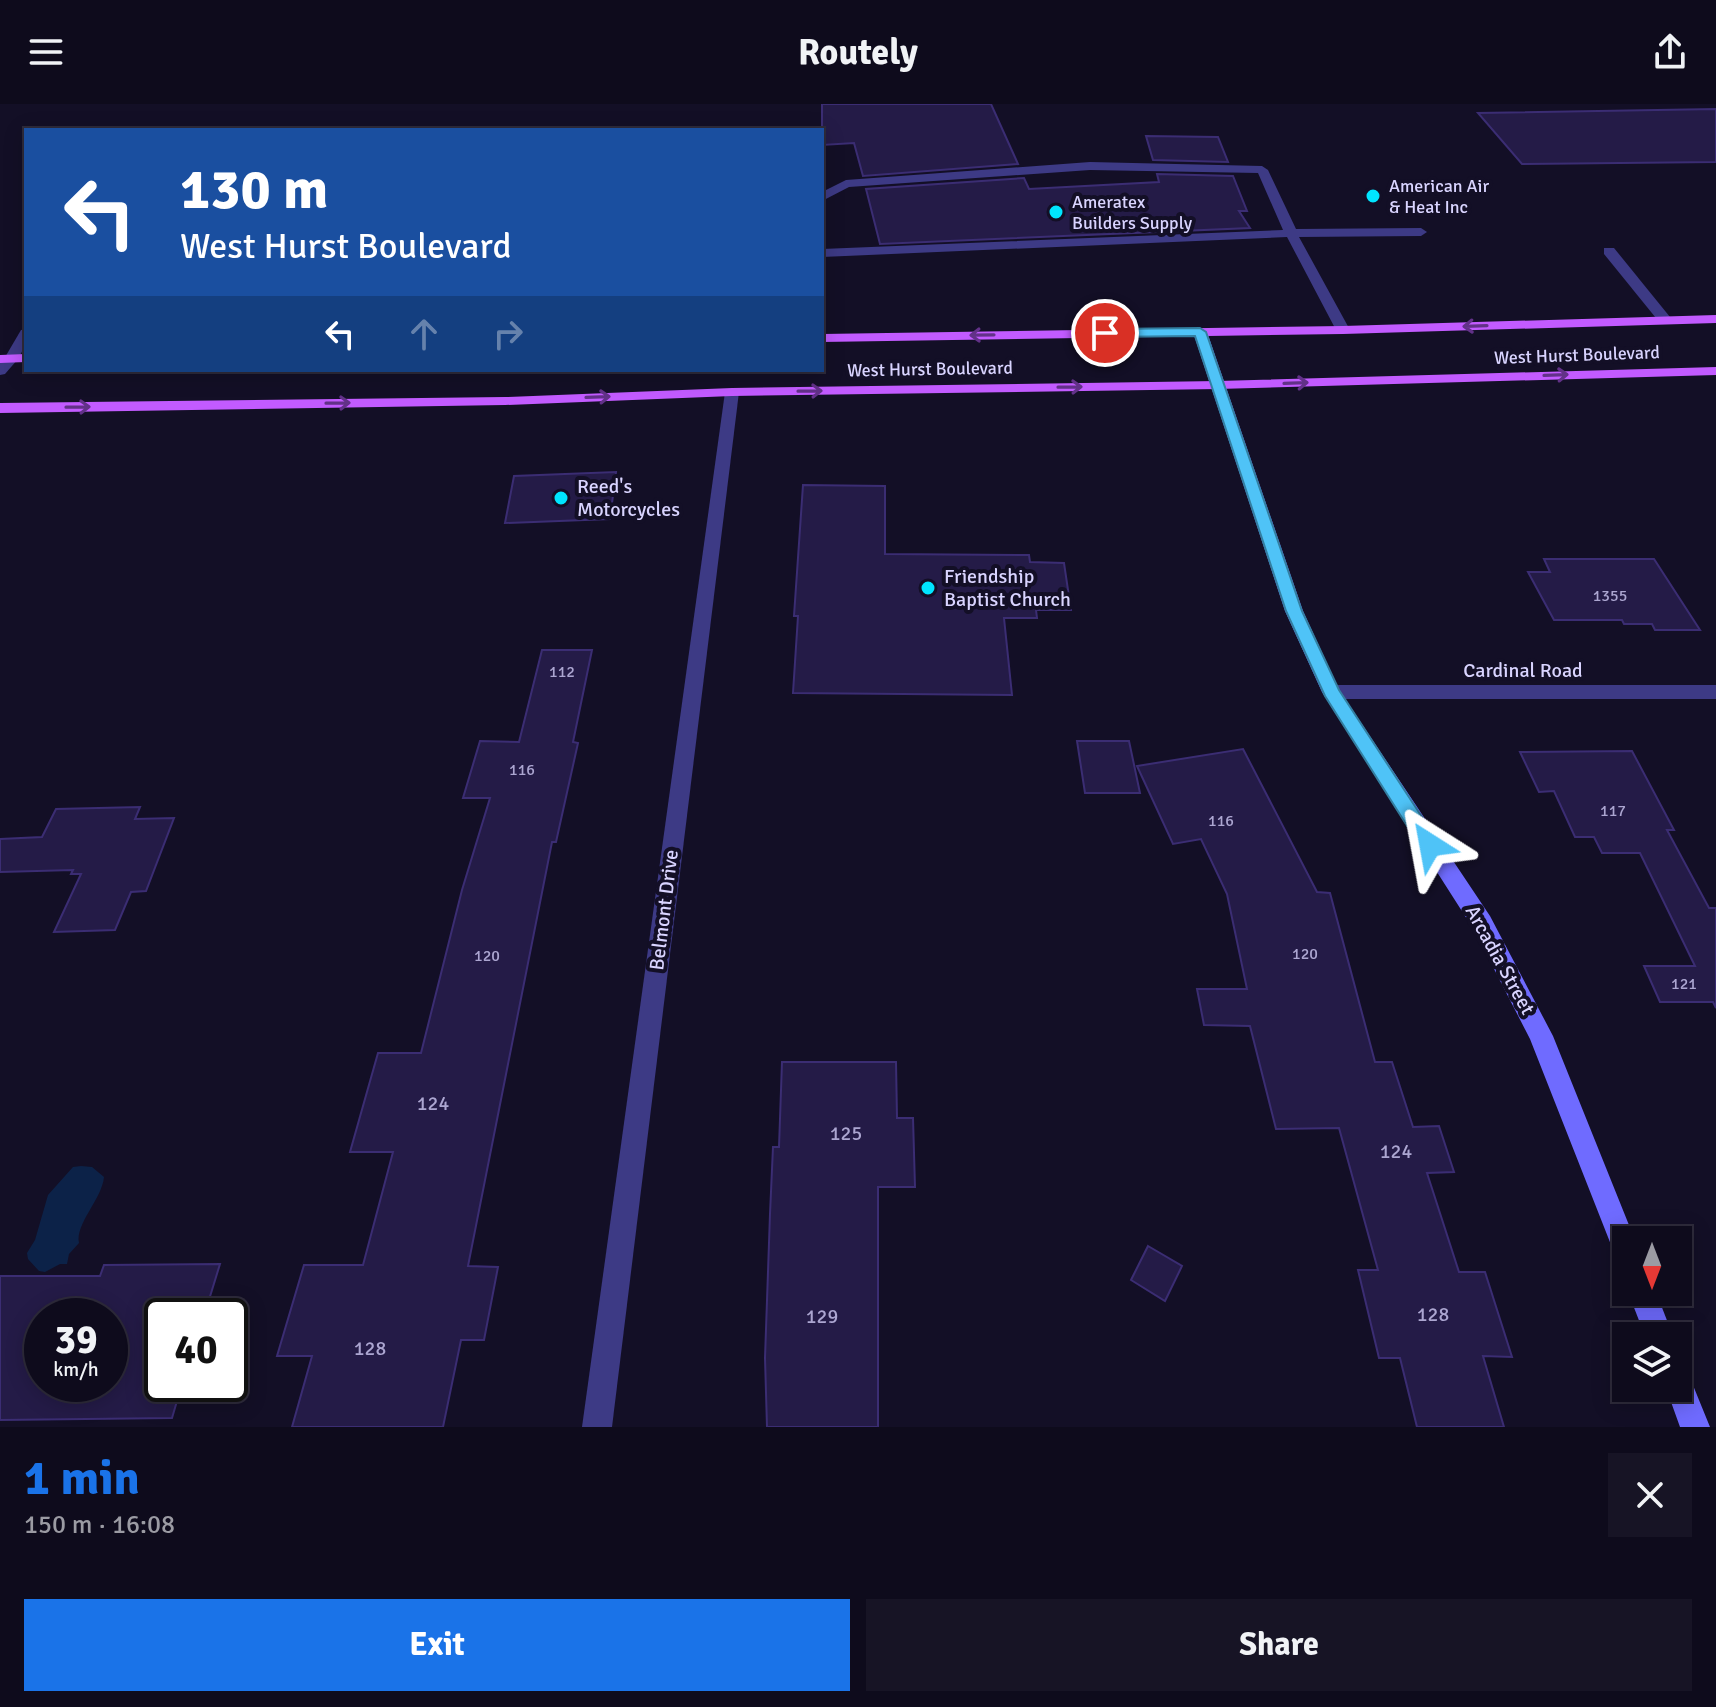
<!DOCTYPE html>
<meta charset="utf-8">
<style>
:root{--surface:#0e0b1c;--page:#171425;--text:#f1f3f6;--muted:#9b9ba3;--line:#2e2b3b;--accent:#1a73e8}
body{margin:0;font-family:Signika,sans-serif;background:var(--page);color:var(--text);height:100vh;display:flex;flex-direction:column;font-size:30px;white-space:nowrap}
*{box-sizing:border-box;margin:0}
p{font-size:26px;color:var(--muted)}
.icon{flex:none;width:44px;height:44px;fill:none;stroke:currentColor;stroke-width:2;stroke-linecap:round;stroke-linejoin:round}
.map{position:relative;height:1323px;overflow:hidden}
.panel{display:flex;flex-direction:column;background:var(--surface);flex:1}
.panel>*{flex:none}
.banner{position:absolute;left:24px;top:24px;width:800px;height:244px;border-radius:0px;box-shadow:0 4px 20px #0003,0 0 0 2px var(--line);background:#1a4fa0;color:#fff;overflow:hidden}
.needle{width:52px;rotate:180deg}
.tools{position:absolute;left:1612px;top:1122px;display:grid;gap:16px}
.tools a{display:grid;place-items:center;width:80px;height:80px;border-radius:0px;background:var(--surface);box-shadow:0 4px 20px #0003,0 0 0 2px var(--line);font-size:40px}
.speed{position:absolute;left:24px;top:1194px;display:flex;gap:16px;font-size:40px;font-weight:700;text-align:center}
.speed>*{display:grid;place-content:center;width:104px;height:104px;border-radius:50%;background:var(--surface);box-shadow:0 4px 20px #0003,0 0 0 2px var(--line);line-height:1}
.speed small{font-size:20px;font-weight:400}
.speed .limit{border:4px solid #111;border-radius:12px;background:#fff;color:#111}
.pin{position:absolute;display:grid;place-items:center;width:68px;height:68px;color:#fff;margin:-34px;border:4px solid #fff;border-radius:50%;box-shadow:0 2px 8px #0007}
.me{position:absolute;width:88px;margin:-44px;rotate:326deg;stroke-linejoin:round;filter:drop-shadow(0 0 6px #0008)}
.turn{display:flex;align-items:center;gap:28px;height:168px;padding:0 24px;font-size:36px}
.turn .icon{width:104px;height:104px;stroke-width:2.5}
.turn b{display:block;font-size:56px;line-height:68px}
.lanes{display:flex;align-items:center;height:76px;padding:0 24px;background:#0003;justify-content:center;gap:40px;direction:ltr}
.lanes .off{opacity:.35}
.round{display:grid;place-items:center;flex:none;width:84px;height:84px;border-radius:0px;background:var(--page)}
.headline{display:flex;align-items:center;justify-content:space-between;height:136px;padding:0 24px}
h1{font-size:48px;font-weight:700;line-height:60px;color:var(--accent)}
.primary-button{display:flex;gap:16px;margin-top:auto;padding:16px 24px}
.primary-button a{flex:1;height:92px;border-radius:0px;background:var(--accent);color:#fff;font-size:32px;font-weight:700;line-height:92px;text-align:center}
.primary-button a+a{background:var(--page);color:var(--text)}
header{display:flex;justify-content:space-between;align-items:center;height:104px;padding:0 24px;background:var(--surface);font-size:36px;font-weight:700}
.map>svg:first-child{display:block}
.water{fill:#0c2248}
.building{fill:#241b47;stroke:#3b2d73;stroke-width:2;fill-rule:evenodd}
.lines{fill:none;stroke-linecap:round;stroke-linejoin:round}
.lane{fill:#3d3a85;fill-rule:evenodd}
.street{fill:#3d3a85;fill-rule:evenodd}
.secondary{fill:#6f6bff;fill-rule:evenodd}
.primary{fill:#c25bff;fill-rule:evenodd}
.oneway{stroke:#623188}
.route{fill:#4fc3f7;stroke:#337fa1;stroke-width:2}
.poi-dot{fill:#00e5ff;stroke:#130f26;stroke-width:3}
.labels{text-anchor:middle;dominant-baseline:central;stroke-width:8;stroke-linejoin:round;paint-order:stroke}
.number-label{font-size:16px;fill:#aca6d1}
.far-poi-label{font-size:18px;fill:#d9d4ff;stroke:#130f26;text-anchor:start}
.far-street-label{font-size:18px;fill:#d9d4ff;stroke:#130f26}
.poi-label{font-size:20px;fill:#d9d4ff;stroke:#130f26;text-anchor:start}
.street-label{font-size:20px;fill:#d9d4ff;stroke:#130f26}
.near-number-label{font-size:20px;fill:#aca6d1}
</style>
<header><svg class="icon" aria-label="menu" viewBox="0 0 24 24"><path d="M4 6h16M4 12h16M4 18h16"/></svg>Routely<svg class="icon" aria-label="share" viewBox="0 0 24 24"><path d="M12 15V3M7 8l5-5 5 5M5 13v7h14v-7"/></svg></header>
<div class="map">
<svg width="1716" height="1323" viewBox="0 0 1716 1323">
<rect width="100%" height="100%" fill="#130f26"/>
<path class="water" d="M81,1062L92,1063L104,1073C102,1095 75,1120 79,1139L69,1150L67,1160H60L45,1168L39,1167L28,1155L27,1149L35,1136L48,1091L73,1063Z"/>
<g class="building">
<polygon points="822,0 991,0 1018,60 863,72 854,39 822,41"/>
<polygon points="1716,5 1716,58 1522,60 1478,9"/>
<polygon points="1146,32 1218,33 1228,58 1153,56"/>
<polygon points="1157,70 1233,72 1247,107 1239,107 1250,124 880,140 866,85 1024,74 1029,85 1159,78"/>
<polygon points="616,368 610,415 505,419 514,372"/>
<polygon points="803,381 885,382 885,450 1029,451 1030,458 1064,459 1071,506 1036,506 1037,514 1004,514 1012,591 793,589 798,512 794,512"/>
<polygon points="1544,455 1654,455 1700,526 1655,526 1652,520 1624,520 1622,516 1554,516 1528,468 1550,468"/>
<polygon points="542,546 592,546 573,638 578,639 556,738 552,738 468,1162 498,1163 484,1236 461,1236 443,1323 292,1323 312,1252 277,1252 304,1161 363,1161 393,1048 350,1048 378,949 421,949 462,786 490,694 463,694 480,637 519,638"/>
<polygon points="1077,637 1129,637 1140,689 1085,689"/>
<polygon points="1243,645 1317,788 1330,789 1375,958 1392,958 1413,1023 1439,1022 1454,1068 1427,1069 1459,1168 1485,1168 1512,1253 1483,1252 1504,1323 1417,1323 1400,1254 1379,1254 1358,1166 1378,1166 1339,1024 1276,1025 1250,922 1204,921 1197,885 1247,885 1227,790 1201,735 1173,740 1137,662"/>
<polygon points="1632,647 1674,726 1667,726 1709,804 1716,804 1716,904 1713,898 1660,898 1644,862 1695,862 1640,749 1602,749 1594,733 1575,733 1554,687 1539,688 1520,648"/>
<polygon points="140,703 135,715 174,714 146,787 131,788 115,826 54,828 81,770 71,770 73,766 0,768 0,735 42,733 56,705"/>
<polygon points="782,958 896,958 897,1014 913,1014 915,1083 878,1083 878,1323 767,1323 765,1254 770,1110 773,1043 779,1043"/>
<polygon points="1148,1142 1182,1162 1165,1197 1131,1176"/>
<path d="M220,1160L204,1212H162V1280H182L172,1314L0,1316V1172H100L104,1161ZM42,1212H110V1280H42Z"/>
</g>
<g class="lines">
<g class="lane">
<polygon points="1090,58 1262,62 1268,66 1296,125 1421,124 1427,128 1421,132 1299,133 1350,226 1343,230 1336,226 1287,133 822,153 822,145 1283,126 1258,69 1090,66 849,83 822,97 822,88 846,76"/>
<polygon points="1604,144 1614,144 1670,213 1670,219 1660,219 1604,150"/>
<path d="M26,225C26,239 24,246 16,258H6L4,255L21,226Z"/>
</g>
<g class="street">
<polygon points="11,251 18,255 5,270 0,271 0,258"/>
<polygon points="732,284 739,288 612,1323 582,1323 725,288"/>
<polygon points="1331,581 1716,581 1716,595 1331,595 1322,588"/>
</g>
<g class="secondary">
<polygon points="1200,224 1207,228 1303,507 1339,586 1490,812 1553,932 1635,1136 1626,1136 1626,1160 1617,1156 1530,935 1474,826 1322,588 1285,507 1193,228"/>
<polygon points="1628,1188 1656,1188 1673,1232 1645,1232"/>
<polygon points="1678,1265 1688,1269 1710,1323 1680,1323 1666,1284 1678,1284"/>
</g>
<g class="primary">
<polygon points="1716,211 1716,219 1343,230 822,238 822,230 1343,222"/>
<polygon points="26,250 26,258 0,259 0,251"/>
<polygon points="1716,263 1716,271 1218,285 732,292 505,301 0,309 0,299 505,293 732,284 1218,277"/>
</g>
</g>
<defs><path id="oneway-shaft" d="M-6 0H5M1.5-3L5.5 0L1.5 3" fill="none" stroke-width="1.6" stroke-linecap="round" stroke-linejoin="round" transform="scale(2)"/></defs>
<g class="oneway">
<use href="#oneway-shaft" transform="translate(1475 222) rotate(178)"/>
<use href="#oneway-shaft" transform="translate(982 231) rotate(179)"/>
<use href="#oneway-shaft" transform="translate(1556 271) rotate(-2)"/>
<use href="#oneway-shaft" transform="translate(1296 279) rotate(-2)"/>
<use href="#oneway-shaft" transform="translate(1070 283) rotate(-1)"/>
<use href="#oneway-shaft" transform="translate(810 287) rotate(-1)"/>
<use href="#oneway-shaft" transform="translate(598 293) rotate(-2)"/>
<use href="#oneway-shaft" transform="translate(338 299) rotate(-1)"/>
<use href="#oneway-shaft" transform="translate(78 303) rotate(-1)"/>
</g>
<polygon class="route" points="1200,224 1206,228 1302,507 1339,586 1437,736 1440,741 1437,747 1423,747 1325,592 1286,507 1195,232 1105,233 1099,229 1105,225"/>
<g class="poi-dot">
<circle cx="1373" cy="92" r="8"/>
<circle cx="1056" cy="108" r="8"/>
<circle cx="561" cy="394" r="8"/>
<circle cx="928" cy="484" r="8"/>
</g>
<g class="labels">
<g class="number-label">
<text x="1610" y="492">1355</text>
<text x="562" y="568">112</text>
<text x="522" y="666">116</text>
<text x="1613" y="707">117</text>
<text x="1221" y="717">116</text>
<text x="1305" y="850">120</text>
<text x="487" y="852">120</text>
<text x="1684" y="880">121</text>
</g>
<g class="far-poi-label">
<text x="1389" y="82">American Air<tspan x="1389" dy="21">&amp; Heat Inc</tspan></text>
<text x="1072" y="98">Ameratex<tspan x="1072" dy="21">Builders Supply</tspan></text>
</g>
<g class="far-street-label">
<text transform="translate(1577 251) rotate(-2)">West Hurst Boulevard</text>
<text transform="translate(930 265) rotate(-1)">West Hurst Boulevard</text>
</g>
<g class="poi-label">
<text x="577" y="382">Reed's<tspan x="577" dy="23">Motorcycles</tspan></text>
<text x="944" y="472">Friendship<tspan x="944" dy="23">Baptist Church</tspan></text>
</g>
<g class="street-label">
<text x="1523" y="566">Cardinal Road</text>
<text transform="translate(664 806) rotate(-83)">Belmont Drive</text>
<text transform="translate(1500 856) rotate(61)">Arcadia Street</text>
</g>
<g class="near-number-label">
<text x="433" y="999">124</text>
<text x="846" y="1029">125</text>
<text x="1396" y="1047">124</text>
<text x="1433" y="1210">128</text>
<text x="822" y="1212">129</text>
<text x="370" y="1244">128</text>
</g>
</g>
</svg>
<div class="tools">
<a><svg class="needle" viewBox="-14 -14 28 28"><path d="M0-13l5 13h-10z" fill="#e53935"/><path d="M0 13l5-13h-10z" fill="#9b9ba3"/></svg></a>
<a><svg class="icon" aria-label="layers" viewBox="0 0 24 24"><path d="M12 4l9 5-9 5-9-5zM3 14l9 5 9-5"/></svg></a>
</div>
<div class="speed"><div>39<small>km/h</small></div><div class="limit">40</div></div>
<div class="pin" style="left:1105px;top:229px;background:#d93025"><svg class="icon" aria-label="arrive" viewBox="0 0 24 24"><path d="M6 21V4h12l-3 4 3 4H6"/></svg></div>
<svg class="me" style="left:1430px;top:741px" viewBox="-20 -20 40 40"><path d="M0-17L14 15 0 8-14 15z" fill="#4fc3f7" stroke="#fff" stroke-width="4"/></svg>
<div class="banner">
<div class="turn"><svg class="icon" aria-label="left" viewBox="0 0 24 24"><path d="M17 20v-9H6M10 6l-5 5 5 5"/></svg><div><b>130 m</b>West Hurst Boulevard</div></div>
<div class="lanes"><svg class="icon" aria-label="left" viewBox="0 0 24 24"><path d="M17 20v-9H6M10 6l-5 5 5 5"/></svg><svg class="icon off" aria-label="ahead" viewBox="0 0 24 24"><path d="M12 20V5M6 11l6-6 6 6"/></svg><svg class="icon off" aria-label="right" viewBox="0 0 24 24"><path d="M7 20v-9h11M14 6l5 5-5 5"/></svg></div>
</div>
</div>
<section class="panel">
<div class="headline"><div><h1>1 min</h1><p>150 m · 16:08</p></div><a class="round"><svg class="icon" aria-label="close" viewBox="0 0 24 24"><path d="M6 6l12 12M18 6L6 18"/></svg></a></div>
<div class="primary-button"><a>Exit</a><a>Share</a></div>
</section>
